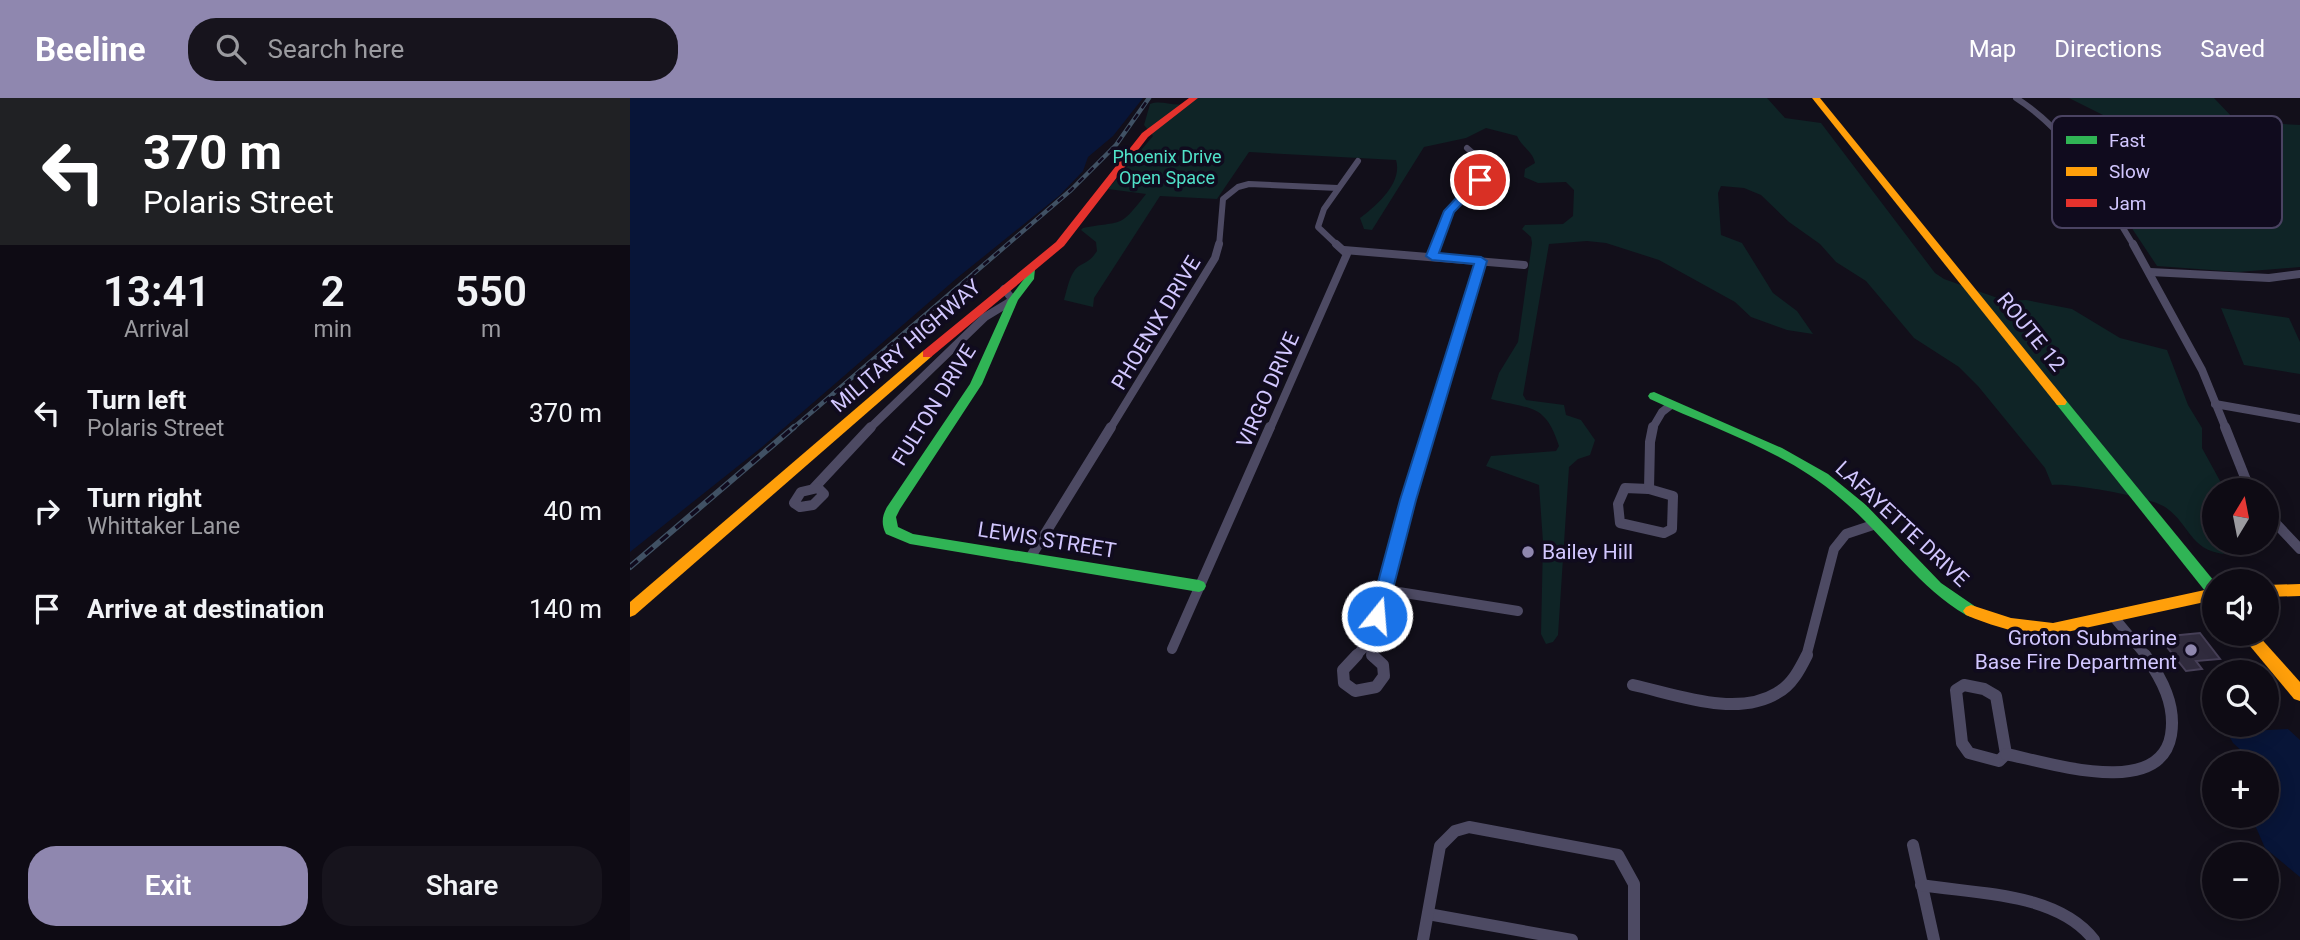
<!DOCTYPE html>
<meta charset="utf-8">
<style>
:root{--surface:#0e0b14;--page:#17141d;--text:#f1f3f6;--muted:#9b9ba0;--line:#2e2b34;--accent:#8f87af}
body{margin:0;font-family:Roboto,sans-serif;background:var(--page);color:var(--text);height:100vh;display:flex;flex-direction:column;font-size:26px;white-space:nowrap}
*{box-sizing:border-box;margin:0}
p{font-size:23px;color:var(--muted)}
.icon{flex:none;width:38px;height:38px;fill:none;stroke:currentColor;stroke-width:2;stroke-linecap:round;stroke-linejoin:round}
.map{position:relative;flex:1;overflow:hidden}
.drawer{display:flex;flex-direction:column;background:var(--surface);width:630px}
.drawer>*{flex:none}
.banner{background:#202124;color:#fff;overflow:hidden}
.needle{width:46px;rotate:10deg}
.fabs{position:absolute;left:1572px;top:380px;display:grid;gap:14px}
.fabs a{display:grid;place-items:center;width:77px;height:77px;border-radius:50%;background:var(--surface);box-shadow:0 4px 18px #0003,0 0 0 2px var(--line);font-size:35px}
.pin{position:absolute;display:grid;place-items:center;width:60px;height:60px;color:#fff;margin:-30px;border:4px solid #fff;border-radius:50%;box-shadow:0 2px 7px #0007}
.me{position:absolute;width:77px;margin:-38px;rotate:17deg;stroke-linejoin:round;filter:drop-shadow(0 0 5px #0008)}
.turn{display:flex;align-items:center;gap:24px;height:147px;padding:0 28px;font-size:32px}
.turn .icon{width:91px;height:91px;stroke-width:2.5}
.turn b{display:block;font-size:49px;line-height:60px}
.eta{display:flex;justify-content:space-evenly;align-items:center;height:119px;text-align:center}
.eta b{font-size:42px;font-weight:600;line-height:49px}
.cta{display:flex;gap:14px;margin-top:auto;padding:14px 28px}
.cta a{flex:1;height:80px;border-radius:28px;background:var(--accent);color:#fff;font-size:28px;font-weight:600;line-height:80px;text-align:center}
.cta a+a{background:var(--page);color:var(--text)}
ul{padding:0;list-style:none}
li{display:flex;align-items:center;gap:21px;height:98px;padding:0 28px}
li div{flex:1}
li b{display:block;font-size:26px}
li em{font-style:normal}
header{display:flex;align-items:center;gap:42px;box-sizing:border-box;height:98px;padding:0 35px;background:var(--accent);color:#fff}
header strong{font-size:33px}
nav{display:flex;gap:38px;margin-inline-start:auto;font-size:24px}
.search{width:490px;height:63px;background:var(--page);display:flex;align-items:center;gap:18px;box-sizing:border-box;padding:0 24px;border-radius:28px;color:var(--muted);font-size:26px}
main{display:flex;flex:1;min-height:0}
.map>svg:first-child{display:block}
.green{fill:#0f2426}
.water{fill:#081538}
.building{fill:#302b3d;stroke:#474058;stroke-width:2}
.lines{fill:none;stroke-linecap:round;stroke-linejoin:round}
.street-far3{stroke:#4d4a63;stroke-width:6}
.street-far2{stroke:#4d4a63;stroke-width:8}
.street-far1{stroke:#4d4a63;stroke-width:10}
.street{stroke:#4d4a63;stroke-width:12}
.fast{fill:#30b455;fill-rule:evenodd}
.slow{fill:#ff9f0a;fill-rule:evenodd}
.jam{fill:#e5322d;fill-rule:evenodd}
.rail-far1-casing{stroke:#405164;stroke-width:4.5}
.rail-casing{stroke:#405164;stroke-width:6}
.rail-far1{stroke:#100b1e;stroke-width:2.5;stroke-dasharray:7;stroke-linecap:butt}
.rail{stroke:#100b1e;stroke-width:3.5;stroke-dasharray:10;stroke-linecap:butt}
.route{fill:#1a73e8;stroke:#114b97;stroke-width:2}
.poi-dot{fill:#8f87af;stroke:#100b1e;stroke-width:2.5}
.labels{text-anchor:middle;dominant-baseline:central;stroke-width:7;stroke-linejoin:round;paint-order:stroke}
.far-park-label{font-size:18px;fill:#50e2c9;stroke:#100b1e}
.street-label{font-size:21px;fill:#d2c7ff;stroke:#100b1e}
.poi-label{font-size:21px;fill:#d2c7ff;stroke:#100b1e;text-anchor:start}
.key{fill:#100b1e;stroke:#4a4362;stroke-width:2}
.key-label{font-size:19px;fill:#d2c7ff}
</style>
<header>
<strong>Beeline</strong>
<div class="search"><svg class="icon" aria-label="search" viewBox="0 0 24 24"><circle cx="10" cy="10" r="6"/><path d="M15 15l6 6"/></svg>Search here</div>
<nav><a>Map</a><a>Directions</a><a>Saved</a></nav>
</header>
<main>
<section class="drawer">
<div class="banner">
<div class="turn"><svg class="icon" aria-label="left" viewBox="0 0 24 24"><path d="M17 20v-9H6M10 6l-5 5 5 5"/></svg><div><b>370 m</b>Polaris Street</div></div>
</div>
<div class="eta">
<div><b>13:41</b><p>Arrival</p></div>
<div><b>2</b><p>min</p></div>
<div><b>550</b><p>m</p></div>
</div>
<ul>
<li><svg class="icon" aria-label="left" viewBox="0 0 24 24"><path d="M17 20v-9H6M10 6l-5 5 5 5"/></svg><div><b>Turn left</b><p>Polaris Street</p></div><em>370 m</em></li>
<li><svg class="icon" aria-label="right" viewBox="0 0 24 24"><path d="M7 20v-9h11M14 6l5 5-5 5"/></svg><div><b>Turn right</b><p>Whittaker Lane</p></div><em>40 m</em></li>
<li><svg class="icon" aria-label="arrive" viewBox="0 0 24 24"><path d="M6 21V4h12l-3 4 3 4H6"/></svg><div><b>Arrive at destination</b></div><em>140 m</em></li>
</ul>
<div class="cta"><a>Exit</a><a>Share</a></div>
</section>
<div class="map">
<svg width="1670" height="842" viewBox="0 0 1670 842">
<rect width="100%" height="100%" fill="#120f1a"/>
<g class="green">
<path d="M567,0H1137L1155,20L1191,25L1305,175L1314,181L1376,203L1396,202L1442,211L1490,240L1537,252L1558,307L1572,330V350L1595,392H1584V444L1609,445L1593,456C1559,451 1560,426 1535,409C1520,399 1441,385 1422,387L1415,370L1348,288L1329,269L1284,240L1236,183L1206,164L1190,146L1159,124L1131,97L1114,90L1091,88L1088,95L1091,137L1112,145L1143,195L1167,213L1183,236L1157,232L1121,219L1105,204L1029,162L976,145L957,143L919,146L893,297L896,302L934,307L936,317L951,322L965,342L960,357L948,361L939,369L928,537L923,544L916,546L911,536L913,444L909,387L856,368L861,358L926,353L929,348C915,305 902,312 861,301L869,275L888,244L902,145L901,139L892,131L895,127L933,126L943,118L944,92L936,84L908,85L894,79L895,71L905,65C903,54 892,49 887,38L856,30L836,40L794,49L742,132L734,131L730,120C746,108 773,85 766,62L619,54L587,101L530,98L464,200L463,209L434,202C437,192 440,174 449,168C458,163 461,162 467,153L466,144L451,132L453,130C493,122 488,132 516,96L478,91L523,38L514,27L520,6C535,0 548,14 567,0Z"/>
<polygon points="1439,0 1584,0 1604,21 1613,24 1670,27 1670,169 1608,174 1527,168 1436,31 1468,28 1485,23"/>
<polygon points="1591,210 1659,220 1670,244 1670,276 1614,267"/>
</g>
<g class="water">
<polygon points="0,0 513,0 483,38 458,59 453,73 430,97 327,180 132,349 0,454"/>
<polygon points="1658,631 1670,642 1670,779 1635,750 1621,718 1636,718 1636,665 1625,665 1603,645 1597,634"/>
</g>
<polygon class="building" points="1570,535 1590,561 1566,563 1572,571 1556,573 1529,539"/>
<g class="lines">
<g class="street-far3">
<path d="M1386,0C1445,38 1468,90 1504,148"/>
<polyline points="589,148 593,101 608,89 619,86 708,90"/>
<polyline points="708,148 688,129 694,111 728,63"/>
<polyline points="806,148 819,113 854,76 854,65 837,50"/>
</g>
<g class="street-far2">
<polyline points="1503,146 1572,272 1596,331"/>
<polyline points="714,152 894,167"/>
<polyline points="802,158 807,146"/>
<polyline points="1520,174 1639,180 1670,176"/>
<polyline points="1585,306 1670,321"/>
<polyline points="239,331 355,219 383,202 374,191"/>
<polyline points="480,331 585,160 589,146"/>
<polyline points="640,331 717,156 706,146"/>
<polyline points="800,331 851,163"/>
<polyline points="1022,331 1032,314 1041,307"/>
</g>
<g class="street-far1">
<polyline points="1595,329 1620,392"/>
<polyline points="184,390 241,329"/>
<polygon points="188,390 194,396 183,407 170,409 164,405 171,394"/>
<polygon points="995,390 1019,391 1043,398 1042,431 1034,435 990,425 988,406"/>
<polyline points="1019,391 1020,344 1023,329"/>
<polyline points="1636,415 1670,451"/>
<polyline points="400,460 481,329"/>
<polyline points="756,492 888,513"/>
<polyline points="1482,517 1517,559"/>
<polyline points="739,544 800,329"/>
<polyline points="542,551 640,329"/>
<polyline points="725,559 739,544 743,559"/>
<polyline points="1176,559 1204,451 1216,436 1246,426"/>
</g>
<g class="street">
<polyline points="727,557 713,572 714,585 725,593 746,589 754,578 753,567 742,557"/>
<path d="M1003,587C1045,596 1106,620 1147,595C1162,587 1170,571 1177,557"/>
<polygon points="1334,587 1354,591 1366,598 1376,656 1369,663 1339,655 1332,645 1326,592"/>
<path d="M1376,656C1417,664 1530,702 1541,637C1546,607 1532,581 1515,557"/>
<polyline points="1283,747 1304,842"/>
<path d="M1291,787C1346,796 1427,794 1464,842"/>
<polyline points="798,816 942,842"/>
<polyline points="793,842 810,748 825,733 839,729 988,757 1004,786 1004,842"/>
</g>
<g class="fast">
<path d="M400,168L405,171L404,181L388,202L352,286L270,411L266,419L268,429L283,436L569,482L574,484L576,488L574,492L569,494L280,446L256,436C251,426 252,418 257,409L340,286L378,202L394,181L395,171Z"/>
<path d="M1024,294L1152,350L1198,376L1236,407L1311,485L1346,509L1349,513L1346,517L1341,519L1336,517C1285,487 1255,437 1210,400C1156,353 1084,331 1020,301L1018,298L1020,295Z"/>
<polygon points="1431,300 1435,301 1584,483 1584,500 1579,498 1427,307 1425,304"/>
</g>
<g class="slow">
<polygon points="1182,0 1190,0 1435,301 1437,304 1435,307 1427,307"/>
<polygon points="297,252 303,256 301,259 5,517 0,519 0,504 293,253"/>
<polygon points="1670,486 1670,498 1636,499 1636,487"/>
<path d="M1584,490V502L1423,537C1392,537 1364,529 1336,517L1333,513L1336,509L1341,507L1381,520L1423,525Z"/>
<polygon points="1610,536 1627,536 1670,584 1670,603 1664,601"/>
</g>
<polygon class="jam" points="559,0 568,0 518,39 434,148 301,259 293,259 293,253 426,144 512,35"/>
<defs>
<polyline id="rail-far1" points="162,331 441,92 486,47 519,0"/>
<polyline id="rail" points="0,469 164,329"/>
</defs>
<use href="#rail-far1" class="rail-far1-casing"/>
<use href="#rail" class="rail-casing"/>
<use href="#rail-far1" class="rail-far1"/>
<use href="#rail" class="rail"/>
</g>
<polygon class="route" points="846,79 855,82 824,114 809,155 851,159 857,163 786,402 756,518 747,525 739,518 770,402 844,166 802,162 796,158 814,113"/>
<g class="poi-dot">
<circle cx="898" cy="454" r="7"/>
<circle cx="1561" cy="552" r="7"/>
</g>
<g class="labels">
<g class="far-park-label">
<text x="537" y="58">Phoenix Drive<tspan x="537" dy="21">Open Space</tspan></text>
</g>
<g class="street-label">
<text transform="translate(526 225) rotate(-59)">PHOENIX DRIVE</text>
<text transform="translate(1401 234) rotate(51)">ROUTE 12</text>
<text transform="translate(276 248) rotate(-41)">MILITARY HIGHWAY</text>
<text transform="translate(638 292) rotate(-66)">VIRGO DRIVE</text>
<text transform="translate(304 307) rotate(-58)">FULTON DRIVE</text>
<text transform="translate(1272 426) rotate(43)">LAFAYETTE DRIVE</text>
<text transform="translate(417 442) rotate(9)">LEWIS STREET</text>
</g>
<g class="poi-label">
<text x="912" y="454">Bailey Hill</text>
<text x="1547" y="540" text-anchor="end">Groton Submarine<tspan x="1547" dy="24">Base Fire Department</tspan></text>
</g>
</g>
<rect x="1422" y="18" width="230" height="112" rx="10" class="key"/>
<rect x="1436" y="38" width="31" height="8" fill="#30b455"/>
<rect x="1436" y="69" width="31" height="9" fill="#ff9f0a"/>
<rect x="1436" y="101" width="31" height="8" fill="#e5322d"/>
<g class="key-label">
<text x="1479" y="49">Fast</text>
<text x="1479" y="80">Slow</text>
<text x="1479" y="112">Jam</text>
</g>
</svg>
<div class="fabs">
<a><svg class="needle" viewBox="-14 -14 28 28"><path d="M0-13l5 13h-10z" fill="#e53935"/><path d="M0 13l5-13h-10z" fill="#9b9ba0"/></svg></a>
<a><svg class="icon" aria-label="sound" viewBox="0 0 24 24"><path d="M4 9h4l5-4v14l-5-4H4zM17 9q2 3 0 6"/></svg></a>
<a><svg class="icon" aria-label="search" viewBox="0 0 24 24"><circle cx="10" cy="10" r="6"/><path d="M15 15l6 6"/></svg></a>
<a>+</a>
<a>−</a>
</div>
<div class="pin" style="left:850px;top:82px;background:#d93025"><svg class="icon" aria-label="arrive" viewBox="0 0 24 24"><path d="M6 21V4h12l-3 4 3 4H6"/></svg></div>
<svg class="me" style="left:747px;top:518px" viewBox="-20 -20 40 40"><circle r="17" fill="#1a73e8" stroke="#fff" stroke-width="3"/><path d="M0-11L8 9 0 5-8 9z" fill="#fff"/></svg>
</div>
</main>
